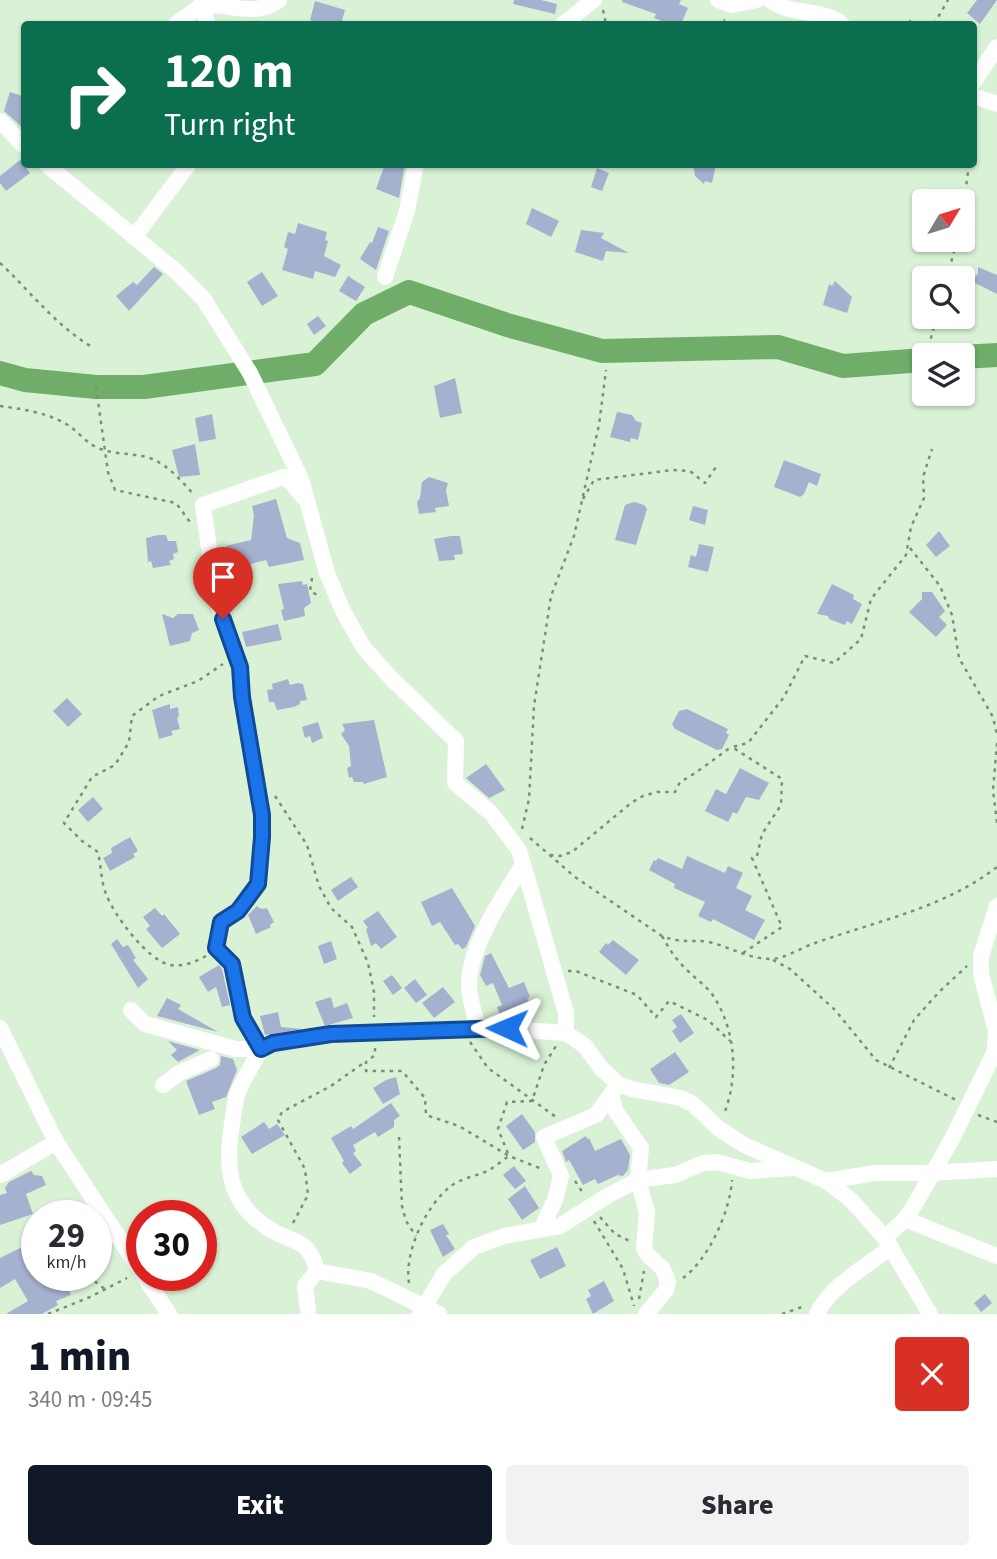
<!DOCTYPE html>
<meta charset="utf-8">
<style>
:root{--surface:#fff;--page:#f2f2f3;--text:#2b2b33;--muted:#7c7c81;--accent:#111827}
body{margin:0;font-family:"Source Sans 3",sans-serif;background:var(--page);color:var(--text);height:100vh;display:flex;flex-direction:column;font-size:26px;white-space:nowrap}
*{box-sizing:border-box;margin:0}
p{font-size:23px;color:var(--muted)}
.icon{flex:none;width:38px;height:38px;fill:none;stroke:currentColor;stroke-width:2;stroke-linecap:round;stroke-linejoin:round}
.map{position:relative;height:1314px;overflow:hidden}
.side{display:flex;flex-direction:column;background:var(--surface);flex:1}
.side>*{flex:none}
.top-card{position:absolute;left:21px;top:21px;width:956px;height:147px;border-radius:7px;box-shadow:0 2px 5px #0004;background:#0b6e4f;color:#fff;overflow:hidden}
.needle{width:46px;rotate:52deg}
.controls{position:absolute;left:912px;top:189px;display:grid;gap:14px}
.controls a{display:grid;place-items:center;width:63px;height:63px;border-radius:7px;background:var(--surface);box-shadow:0 2px 5px #0004;font-size:35px}
.speed{position:absolute;left:21px;top:1200px;display:flex;gap:14px;font-size:35px;font-weight:700;text-align:center}
.speed>*{display:grid;place-content:center;width:91px;height:91px;border-radius:50%;background:var(--surface);box-shadow:0 2px 5px #0004;line-height:1}
.speed small{font-size:18px;font-weight:400}
.speed .limit{border:10px solid #d22;background:#fff;color:#111}
.pin{position:absolute;display:grid;place-items:center;width:60px;height:60px;color:#fff;margin:-72px -30px;border-radius:50% 50% 50% 0;rotate:-45deg;box-shadow:0 0 7px #0007}
.pin .icon{rotate:45deg}
.me{position:absolute;width:77px;margin:-38px;rotate:271deg;stroke-linejoin:round;filter:drop-shadow(0 0 5px #0008)}
.turn{display:flex;align-items:center;gap:24px;height:147px;padding:0 28px;font-size:32px}
.turn .icon{width:91px;height:91px;stroke-width:2.5}
.turn b{display:block;font-size:49px;line-height:60px}
.round{display:grid;place-items:center;flex:none;width:74px;height:74px;border-radius:7px;background:var(--page)}
.head{display:flex;align-items:center;justify-content:space-between;height:119px;padding:0 28px}
h1{font-size:42px;font-weight:800;line-height:52px;color:var(--accent)}
.cta{display:flex;gap:14px;margin-top:auto;padding:14px 28px}
.cta a{flex:1;height:80px;border-radius:7px;background:var(--accent);color:#fff;font-size:28px;font-weight:800;line-height:80px;text-align:center}
.cta a+a{background:var(--page);color:var(--text)}
.map>svg:first-child{display:block}
.lines{fill:none;stroke-linecap:round;stroke-linejoin:round}
.river{stroke:#6fad68;stroke-width:24}
.building{fill:#a6b1cf}
.path{stroke:#7d8e7b;stroke-width:2.5;stroke-dasharray:3.5 5;stroke-linecap:butt}
.street{stroke:#fff;stroke-width:16}
.route-casing{stroke:#114b97;stroke-width:18}
.route{stroke:#1a73e8;stroke-width:12}
</style>
<div class="map">
<svg width="997" height="1314" viewBox="0 0 997 1314">
<rect width="100%" height="100%" fill="#d9f2d6"/>
<g class="lines">
<g class="river">
<polyline points="962,357 997,355"/>
<polyline points="0,373 25,380 96,387 144,387 315,364 364,314 409,292 507,325 602,351 778,347 843,366 924,360"/>
</g>
</g>
<g class="building">
<polygon points="514,0 541,0 557,4 555,14 513,4"/>
<polygon points="622,0 681,0 679,4 688,8 681,24 670,24 654,18 656,14 622,2"/>
<polygon points="977,0 997,0 980,24 967,13"/>
<polygon points="315,1 345,10 341,24 325,24 310,20"/>
<polygon points="10,92 22,96 24,100 24,129 4,111"/>
<polygon points="20,160 30,173 6,191 0,183 0,176"/>
<polygon points="385,164 405,164 399,198 376,189"/>
<polygon points="693,164 716,164 712,183 705,181 704,184 695,176"/>
<polygon points="597,168 609,173 602,191 591,187"/>
<polygon points="532,208 559,221 551,237 526,224"/>
<polygon points="298,223 327,232 325,240 328,241 324,256 341,265 335,277 315,271 313,279 282,270 288,249 284,247 288,232 295,234"/>
<polygon points="378,227 389,231 376,270 360,259 370,242 372,243"/>
<polygon points="581,230 604,233 601,238 629,253 606,251 603,261 575,252"/>
<polygon points="154,267 163,274 129,311 116,296 133,282 137,285"/>
<polygon points="978,267 997,275 997,294 971,281 978,274"/>
<polygon points="262,272 278,296 262,306 247,282"/>
<polygon points="348,276 365,287 356,301 339,291"/>
<polygon points="835,281 852,297 847,313 823,305 829,284 832,286"/>
<polygon points="318,316 326,326 314,335 307,324"/>
<polygon points="455,378 462,413 440,418 434,386"/>
<polygon points="617,412 632,415 636,421 642,423 638,440 631,438 630,442 610,437"/>
<polygon points="212,414 216,439 199,442 195,418"/>
<polygon points="195,444 200,475 179,477 172,450"/>
<polygon points="784,460 821,474 817,486 809,482 804,494 800,497 774,487"/>
<polygon points="429,477 448,483 446,490 449,506 435,508 436,512 419,514 417,502 420,498 422,482"/>
<polygon points="276,499 287,538 300,543 304,560 269,567 266,560 231,569 226,546 251,540 254,515 252,506"/>
<polygon points="634,502 644,505 647,509 636,545 615,540 625,505"/>
<polygon points="693,506 708,510 705,525 689,520"/>
<polygon points="939,531 950,546 936,557 926,545"/>
<polygon points="158,535 166,535 168,541 176,541 178,552 173,554 174,559 169,561 171,565 153,568 151,561 148,562 146,538"/>
<polygon points="451,536 460,536 463,554 454,555 455,560 439,561 434,539"/>
<polygon points="699,544 714,547 708,572 688,567 691,555 696,557"/>
<polygon points="302,581 303,585 307,584 311,603 304,608 305,616 284,621 281,610 284,609 278,584"/>
<polygon points="832,584 854,595 853,599 862,604 852,624 847,621 845,625 829,619 828,616 817,614"/>
<polygon points="922,592 932,592 945,611 939,617 947,625 936,637 909,612 922,599"/>
<polygon points="162,614 173,618 178,614 193,614 199,630 192,633 190,641 170,646"/>
<polygon points="278,624 282,640 246,647 242,632"/>
<polygon points="288,679 290,685 298,683 303,684 307,700 300,701 300,704 294,707 277,710 274,702 269,702 267,690 273,689 272,684"/>
<polygon points="67,698 82,714 68,727 53,711"/>
<polygon points="170,704 170,709 178,707 179,716 177,718 180,729 171,731 173,735 159,739 152,710"/>
<polygon points="687,709 728,729 726,733 729,735 722,749 717,750 675,729 672,724 679,711"/>
<polygon points="374,720 387,777 364,784 363,782 354,782 352,777 349,778 347,768 351,766 349,746 341,734 345,730 342,724"/>
<polygon points="318,722 323,738 312,743 310,736 305,738 302,727"/>
<polygon points="486,764 505,790 489,798 466,778"/>
<polygon points="740,768 769,783 759,800 746,797 737,814 733,812 728,822 705,811 716,789 726,794"/>
<polygon points="93,797 103,809 88,822 78,810"/>
<polygon points="130,837 138,851 133,854 135,857 110,871 103,858 112,853 111,848"/>
<polygon points="687,856 725,873 728,866 743,873 736,888 752,896 745,910 765,920 754,940 713,919 711,922 698,916 705,902 674,888 675,884 649,870 654,860 656,861 658,858 682,869"/>
<polygon points="351,877 358,887 338,901 331,890"/>
<polygon points="452,888 475,926 466,947 462,949 458,944 455,945 440,922 432,926 421,902"/>
<polygon points="257,906 261,909 267,908 274,922 270,925 271,927 256,934 248,915"/>
<polygon points="155,908 162,916 164,914 180,934 162,948 146,929 150,926 143,917"/>
<polygon points="378,911 397,937 381,949 376,943 371,946 366,929 368,928 363,921"/>
<polygon points="117,939 123,947 128,945 136,958 133,960 148,979 138,988 111,944"/>
<polygon points="613,940 639,960 626,975 599,952 606,943 608,945"/>
<polygon points="331,941 337,959 324,964 318,946"/>
<polygon points="491,953 509,988 524,982 530,997 527,998 529,1002 526,1005 533,1019 516,1019 515,1015 501,1018 497,1007 502,1005 493,983 486,986 480,975 485,956"/>
<polygon points="219,965 222,969 230,1005 222,1007 216,987 208,992 199,977"/>
<polygon points="392,975 402,988 393,995 383,981"/>
<polygon points="415,979 427,995 416,1003 404,988"/>
<polygon points="443,987 455,1002 434,1018 422,1003"/>
<polygon points="331,997 334,1008 347,1003 353,1018 325,1026 315,1002"/>
<polygon points="167,998 181,1005 178,1009 218,1032 157,1016"/>
<polygon points="278,1012 281,1027 303,1029 265,1035 260,1016"/>
<polygon points="681,1014 694,1033 680,1043 672,1031 677,1027 672,1020"/>
<polygon points="168,1041 200,1050 178,1062 171,1055 177,1050"/>
<polygon points="675,1052 689,1072 669,1085 659,1083 650,1069"/>
<polygon points="221,1056 233,1059 237,1070 226,1097 212,1102 215,1109 199,1115 186,1081 216,1068 220,1065"/>
<polygon points="396,1077 400,1094 383,1104 373,1088 386,1080"/>
<polygon points="391,1103 400,1116 394,1120 394,1127 378,1137 375,1132 353,1145 356,1151 353,1153 362,1165 350,1174 342,1163 344,1161 331,1138 351,1126 353,1129"/>
<polygon points="522,1114 535,1132 535,1142 523,1150 506,1126"/>
<polygon points="264,1122 269,1129 277,1124 285,1135 252,1154 241,1137"/>
<polygon points="586,1136 587,1139 589,1138 595,1151 621,1139 630,1155 628,1170 623,1176 618,1175 598,1184 595,1179 583,1185 569,1160 566,1162 562,1151"/>
<polygon points="514,1166 526,1181 515,1189 503,1175"/>
<polygon points="31,1171 34,1175 42,1176 46,1185 26,1194 33,1214 0,1225 0,1195 7,1193 5,1188 9,1182"/>
<polygon points="525,1186 539,1208 522,1220 508,1199"/>
<polygon points="443,1224 449,1234 446,1235 455,1249 443,1257 430,1230"/>
<polygon points="24,1246 33,1263 37,1261 37,1276 41,1276 45,1282 63,1276 71,1295 56,1301 58,1305 42,1314 6,1314 28,1301 15,1279 0,1288 0,1258"/>
<polygon points="557,1247 566,1266 540,1279 530,1260"/>
<polygon points="604,1281 614,1301 593,1314 586,1299 591,1296 588,1290"/>
<polygon points="985,1294 992,1303 981,1312 974,1303"/>
</g>
<g class="lines">
<g class="path">
<polyline points="603,10 606,24"/>
<polyline points="716,24 725,20"/>
<polyline points="902,24 907,20 916,24"/>
<polyline points="934,24 948,0"/>
<polyline points="962,218 969,164"/>
<path d="M0,263C31,292 55,325 92,347"/>
<polyline points="947,278 957,240"/>
<polyline points="926,355 937,317"/>
<polyline points="96,387 108,472 115,490 176,503 190,522"/>
<path d="M0,406C23,409 48,413 68,425C77,431 84,440 94,446C108,454 126,453 142,456C164,460 180,479 194,495"/>
<polyline points="583,499 594,480 673,470 690,471 705,483 718,464"/>
<polyline points="910,548 940,586 952,615 959,658 993,717 997,735"/>
<polyline points="312,578 310,591 321,597"/>
<polyline points="997,743 993,790 997,823"/>
<polyline points="275,796 307,845 319,886 331,908 352,927 368,963 374,992 374,1017"/>
<polyline points="522,829 529,799 534,706 551,596 574,536 599,425 606,370"/>
<path d="M530,838L575,877L662,936C682,944 691,939 709,942C730,947 749,959 771,959C785,959 802,947 815,943C877,921 944,908 997,867"/>
<path d="M550,855L560,856L572,852L631,803L643,796L657,792H675L680,782C697,773 714,759 731,747"/>
<path d="M662,936C669,949 677,961 688,971C696,979 705,985 712,994C736,1029 739,1076 724,1114"/>
<polyline points="743,953 782,927 752,858 757,856 762,834 781,805 782,779 732,747 748,743 784,697 805,656 834,663 861,639 871,599 906,555 911,527 924,498 923,477 932,449"/>
<path d="M206,956C195,962 183,967 170,965C147,960 114,915 106,894C101,882 101,865 98,852L82,841L64,823L92,777L115,765L129,742L132,716L159,696L198,681L223,664"/>
<polyline points="773,960 790,969 835,1010 876,1060 956,1100"/>
<polyline points="568,971 576,971 637,995 656,1017 669,1001 708,1020 730,1041"/>
<polyline points="470,1042 488,1068 556,1117"/>
<polyline points="375,1048 375,1055 366,1062 366,1071 402,1071 425,1098 426,1115 459,1126 509,1156 542,1169"/>
<polyline points="889,1068 914,1020 939,992 967,966"/>
<polyline points="978,1115 997,1122"/>
<polyline points="399,1137 402,1206 406,1221 416,1236"/>
<polyline points="575,1181 583,1193"/>
<polyline points="600,1217 615,1234 630,1241"/>
<polyline points="594,1221 623,1269 634,1306"/>
<polyline points="293,1223 308,1195 305,1169 278,1120 282,1112 331,1086 365,1062"/>
<polyline points="88,1276 106,1290"/>
<path d="M683,1278C709,1259 730,1211 732,1180"/>
<path d="M409,1283C404,1252 426,1205 451,1186C463,1177 479,1176 491,1169C497,1165 503,1160 509,1156L498,1129L507,1102L532,1101L544,1065L556,1046"/>
<polyline points="639,1299 644,1271"/>
<polyline points="48,1314 90,1297 127,1278"/>
<polyline points="782,1314 805,1306"/>
</g>
<g class="street">
<polyline points="202,0 207,24"/>
<polyline points="718,0 732,5 757,0"/>
<path d="M770,0C790,16 821,8 842,24"/>
<path d="M176,24L203,4C228,5 258,17 279,0"/>
<polyline points="563,24 594,0"/>
<polyline points="973,83 997,47"/>
<polyline points="973,96 997,104"/>
<polyline points="0,121 24,146"/>
<polyline points="46,164 178,273 203,298 250,373 301,479 327,573 342,609 363,647 391,678 456,741 455,783 491,813 519,850 566,1013 566,1033"/>
<polyline points="135,236 189,164"/>
<polyline points="385,277 407,211 416,164"/>
<path d="M303,497L289,480L283,477L203,505L216,599L240,667L242,697L262,815L258,884L238,911L221,922L216,948L232,964L243,1018L261,1049C253,1063 245,1077 238,1092C234,1102 234,1114 232,1124C225,1168 228,1202 268,1228C294,1245 309,1237 317,1271L305,1286L308,1310"/>
<polyline points="131,1010 145,1024 236,1049 261,1049 273,1043 349,1033 427,1032 478,1027 566,1033 585,1046 601,1068 618,1084 632,1089 681,1098 693,1104 718,1128 744,1145 826,1181 851,1200 885,1238 930,1314"/>
<path d="M478,1027C474,1013 469,999 469,984C469,948 503,895 523,865"/>
<polyline points="0,1028 56,1142 142,1273"/>
<polyline points="163,1085 179,1073 211,1059"/>
<polyline points="611,1094 615,1110 641,1148 638,1180 647,1212 644,1249 647,1254 663,1269 668,1282 666,1290 646,1314"/>
<polyline points="0,1175 56,1142"/>
<polyline points="826,1181 875,1173 932,1173 997,1169"/>
<polyline points="905,1219 997,1256"/>
<polyline points="541,1229 555,1200 561,1176 544,1137 596,1115 615,1089"/>
<polyline points="885,1238 905,1219 914,1206 953,1137 995,1051 996,1031 981,974 981,956 997,906"/>
<polyline points="317,1271 371,1281 439,1314"/>
<polyline points="144,1276 169,1314"/>
<polyline points="420,1314 444,1274 474,1247 504,1236 560,1226 607,1196 638,1180 675,1175 703,1163 717,1162 750,1171 791,1168"/>
<path d="M817,1314C829,1287 868,1265 891,1247"/>
</g>
</g>
<g class="lines">
<defs>
<polyline id="route" points="223,619 240,667 242,697 262,815 262,837 258,884 238,911 221,922 216,948 232,964 243,1018 261,1049 273,1043 331,1034 507,1028"/>
</defs>
<use href="#route" class="route-casing"/>
<use href="#route" class="route"/>
</g>
</svg>
<div class="controls">
<a><svg class="needle" viewBox="-14 -14 28 28"><path d="M0-13l5 13h-10z" fill="#e53935"/><path d="M0 13l5-13h-10z" fill="#7c7c81"/></svg></a>
<a><svg class="icon" aria-label="search" viewBox="0 0 24 24"><circle cx="10" cy="10" r="6"/><path d="M15 15l6 6"/></svg></a>
<a><svg class="icon" aria-label="layers" viewBox="0 0 24 24"><path d="M12 4l9 5-9 5-9-5zM3 14l9 5 9-5"/></svg></a>
</div>
<div class="speed"><div>29<small>km/h</small></div><div class="limit">30</div></div>
<div class="pin" style="left:223px;top:619px;background:#d93025"><svg class="icon" aria-label="arrive" viewBox="0 0 24 24"><path d="M6 21V4h12l-3 4 3 4H6"/></svg></div>
<svg class="me" style="left:507px;top:1028px" viewBox="-20 -20 40 40"><path d="M0-17L14 15 0 8-14 15z" fill="#1a73e8" stroke="#fff" stroke-width="4"/></svg>
<div class="top-card">
<div class="turn"><svg class="icon" aria-label="right" viewBox="0 0 24 24"><path d="M7 20v-9h11M14 6l5 5-5 5"/></svg><div><b>120 m</b>Turn right</div></div>
</div>
</div>
<section class="side">
<div class="head"><div><h1>1 min</h1><p>340 m · 09:45</p></div><a class="round" style="background:#d93025;color:#fff"><svg class="icon" aria-label="close" viewBox="0 0 24 24"><path d="M6 6l12 12M18 6L6 18"/></svg></a></div>
<div class="cta"><a>Exit</a><a>Share</a></div>
</section>
